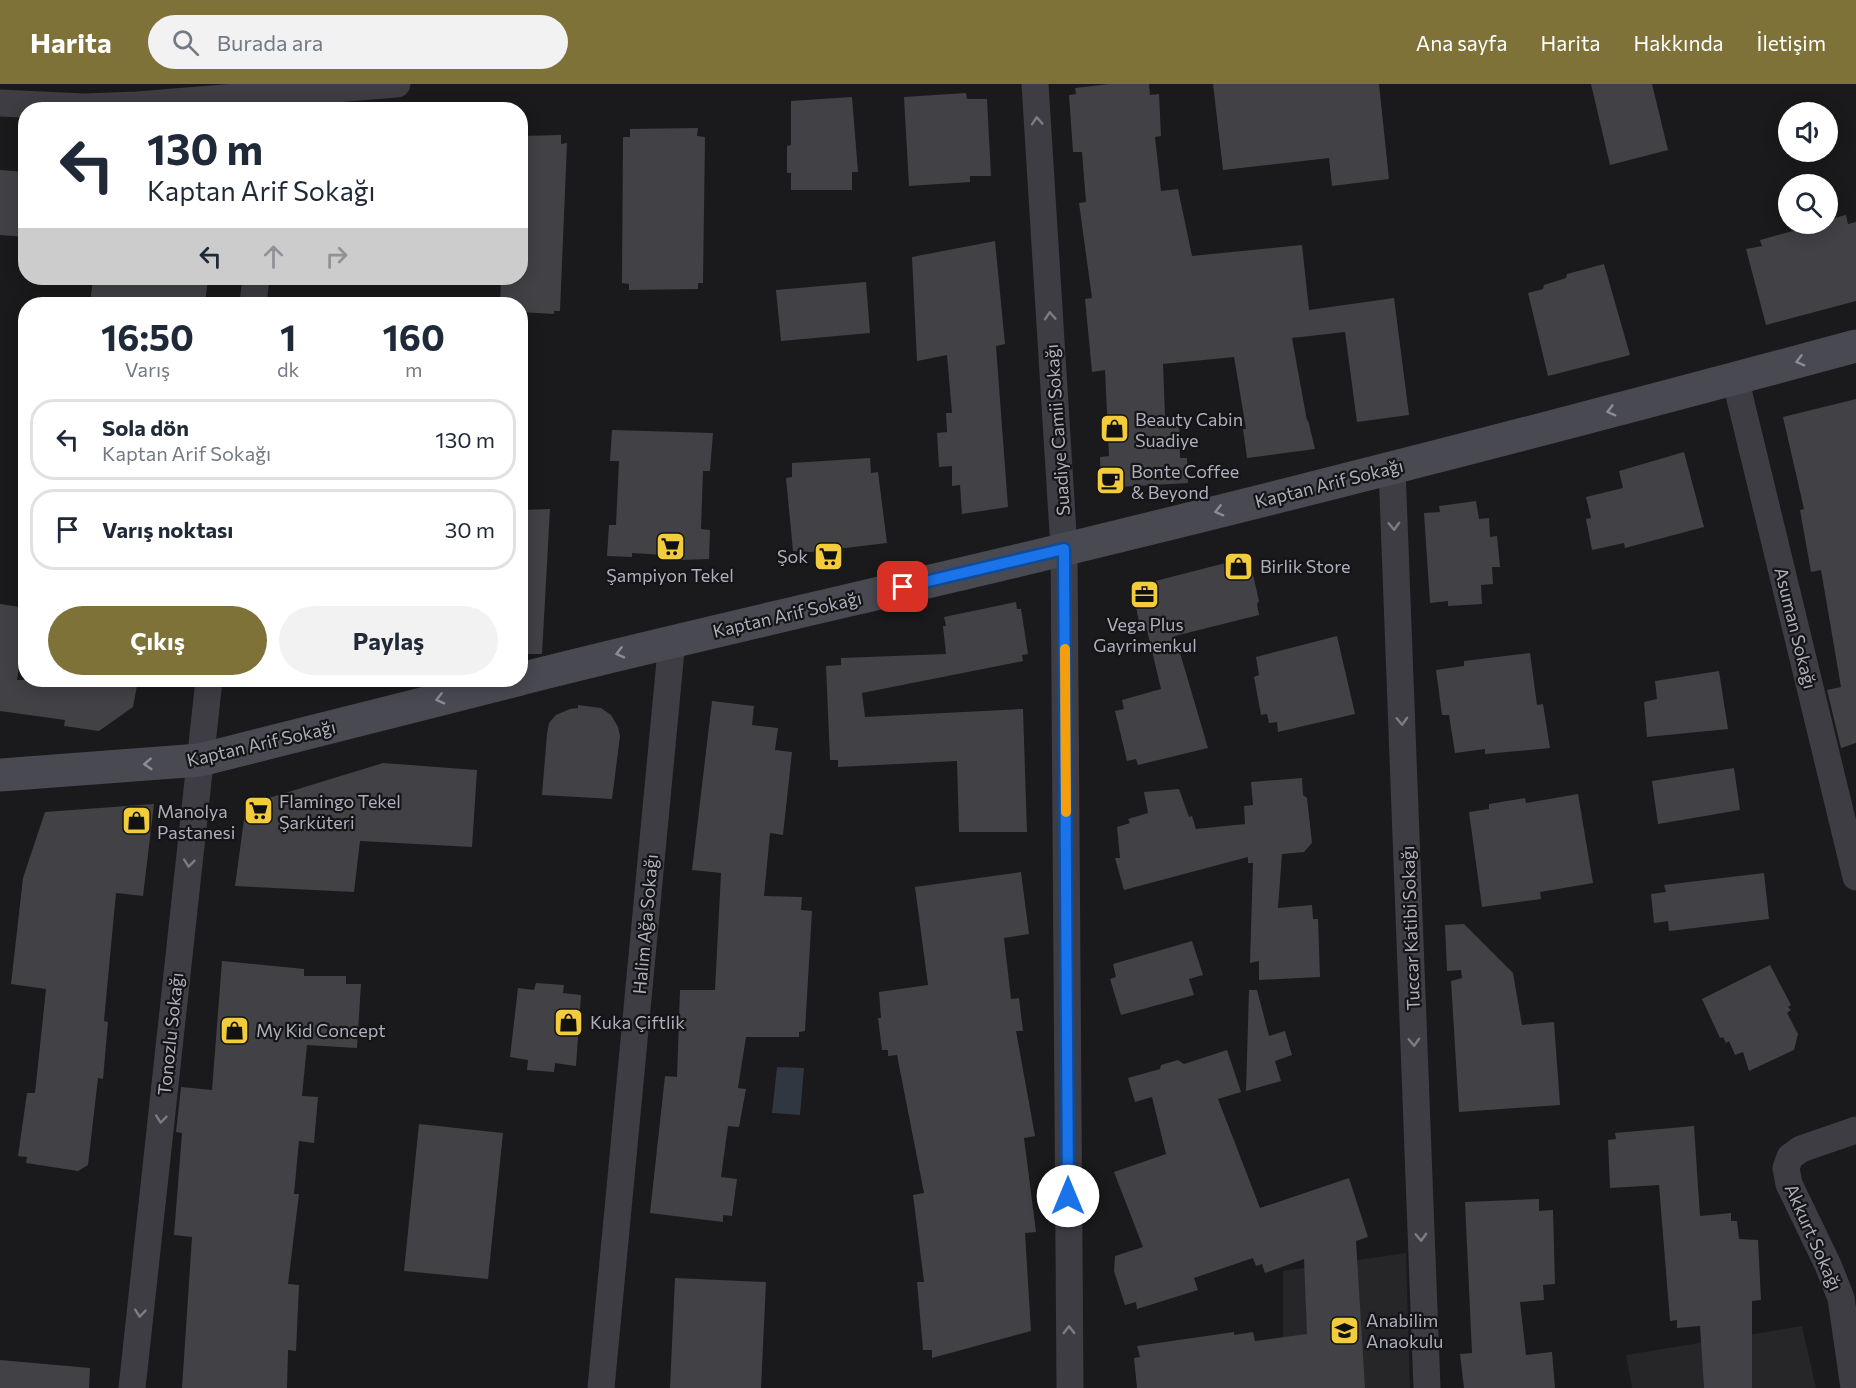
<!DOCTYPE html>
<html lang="tr">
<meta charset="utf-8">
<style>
:root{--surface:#fff;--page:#f2f2f3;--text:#1f2937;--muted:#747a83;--line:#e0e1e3;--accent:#7e7239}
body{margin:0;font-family:Commissioner,sans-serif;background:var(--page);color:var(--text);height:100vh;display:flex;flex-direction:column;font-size:22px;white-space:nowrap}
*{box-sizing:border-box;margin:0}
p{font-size:20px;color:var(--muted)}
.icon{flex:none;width:33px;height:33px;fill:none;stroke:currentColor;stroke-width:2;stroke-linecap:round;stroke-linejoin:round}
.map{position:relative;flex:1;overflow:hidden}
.panel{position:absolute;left:18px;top:213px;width:510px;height:390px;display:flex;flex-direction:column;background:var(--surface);border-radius:24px;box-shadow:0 3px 15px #0003}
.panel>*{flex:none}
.guide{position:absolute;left:18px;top:18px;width:510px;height:183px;border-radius:24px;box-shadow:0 3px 15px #0003;background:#fff;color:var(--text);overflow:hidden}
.fabs{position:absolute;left:1778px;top:18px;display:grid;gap:12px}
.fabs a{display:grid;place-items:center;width:60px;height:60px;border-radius:50%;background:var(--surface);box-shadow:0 3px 15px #0003;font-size:30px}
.pin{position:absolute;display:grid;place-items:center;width:51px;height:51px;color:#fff;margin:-26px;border-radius:12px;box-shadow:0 3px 9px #0006}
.me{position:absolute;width:66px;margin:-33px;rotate:0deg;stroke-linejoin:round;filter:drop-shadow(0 0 4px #0008)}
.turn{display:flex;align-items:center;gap:21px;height:126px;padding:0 30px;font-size:27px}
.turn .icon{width:78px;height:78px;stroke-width:2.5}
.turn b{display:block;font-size:42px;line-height:51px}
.lanes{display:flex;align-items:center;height:57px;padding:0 30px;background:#0003;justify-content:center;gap:30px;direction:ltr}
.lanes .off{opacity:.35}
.eta{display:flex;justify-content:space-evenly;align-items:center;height:102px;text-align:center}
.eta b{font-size:36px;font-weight:700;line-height:42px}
.primary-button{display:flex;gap:12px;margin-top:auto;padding:12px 30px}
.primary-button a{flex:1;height:69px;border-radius:36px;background:var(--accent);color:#fff;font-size:24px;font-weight:700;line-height:69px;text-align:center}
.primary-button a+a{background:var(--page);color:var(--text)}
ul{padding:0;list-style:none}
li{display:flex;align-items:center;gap:18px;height:81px;margin:0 12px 9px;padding:0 18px;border:3px solid var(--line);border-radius:24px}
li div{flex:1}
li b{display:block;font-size:22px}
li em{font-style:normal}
header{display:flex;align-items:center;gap:36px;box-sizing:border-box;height:84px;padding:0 30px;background:var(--accent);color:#fff}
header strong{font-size:28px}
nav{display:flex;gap:33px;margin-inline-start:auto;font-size:21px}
.search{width:420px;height:54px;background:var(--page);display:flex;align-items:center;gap:15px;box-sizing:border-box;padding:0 21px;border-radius:33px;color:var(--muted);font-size:22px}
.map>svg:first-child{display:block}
.built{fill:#262629}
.water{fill:#303741}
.building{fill:#424246}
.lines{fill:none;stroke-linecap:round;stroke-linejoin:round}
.street{stroke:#3d3d43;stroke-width:27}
.secondary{stroke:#494a51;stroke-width:33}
.oneway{stroke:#7b7c86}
.oneway2{stroke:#8a8c97}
.route-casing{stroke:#114b97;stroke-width:15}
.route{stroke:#1a73e8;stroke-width:10}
.slow{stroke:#f59e0b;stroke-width:10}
.labels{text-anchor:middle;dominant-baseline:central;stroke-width:4.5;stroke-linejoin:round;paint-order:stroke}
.poi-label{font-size:18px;fill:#adafbc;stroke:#151517;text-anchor:start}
.street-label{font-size:18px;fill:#adafbc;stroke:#151517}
</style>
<header>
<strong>Harita</strong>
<div class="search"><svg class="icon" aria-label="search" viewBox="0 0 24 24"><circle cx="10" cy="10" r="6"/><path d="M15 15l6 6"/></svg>Burada ara</div>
<nav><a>Ana sayfa</a><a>Harita</a><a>Hakkında</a><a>İletişim</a></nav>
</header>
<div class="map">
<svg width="1856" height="1304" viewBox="0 0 1856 1304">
<rect width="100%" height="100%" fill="#1a1a1c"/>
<g class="built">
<polygon points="1406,1169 1410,1304 1283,1304 1283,1187"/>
<polygon points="1802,1242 1816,1304 1632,1304 1626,1271"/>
</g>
<polygon class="water" points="777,983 804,984 800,1031 772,1029"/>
<g class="building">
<polygon points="1109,0 1149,0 1150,11 1159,10 1161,52 1155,53 1161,107 1178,105 1192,172 1302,161 1309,226 1394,214 1409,331 1357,338 1345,248 1292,254 1307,337 1308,336 1315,365 1247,374 1243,345 1246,345 1234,273 1163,280 1165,332 1179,331 1180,374 1187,374 1188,399 1101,404 1100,373 1109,372 1105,286 1092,288 1085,215 1092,214 1079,119 1086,118 1082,68 1073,68 1069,11 1076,10 1075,4"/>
<polygon points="1213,0 1379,0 1389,95 1332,102 1329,74 1223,86"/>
<polygon points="1591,0 1652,0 1668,66 1610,81"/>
<polygon points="966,9 967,15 987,15 991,92 970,92 970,98 909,102 904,13"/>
<polygon points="852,13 858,88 852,88 852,106 791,106 791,89 787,89 787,62 791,61 791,17"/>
<polygon points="698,44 697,52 705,53 703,199 698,199 698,205 629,206 629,200 622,199 623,53 630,53 630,45"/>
<polygon points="561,51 561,60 567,59 560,227 554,227 554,230 520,228 520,220 500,220 501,194 520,194 520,52"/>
<polygon points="0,86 26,88 26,153 0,151"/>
<polygon points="1846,131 1848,140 1856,138 1856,217 1766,241 1746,165 1762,162 1760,156 1818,140 1827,140 1827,136"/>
<polygon points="995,157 1005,260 996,262 1008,423 962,430 960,401 952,402 952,382 939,383 937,349 947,348 946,329 952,329 947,271 917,277 912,173"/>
<polygon points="1604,180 1630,271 1548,292 1528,209 1543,205 1544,201 1566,194 1567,190"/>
<polygon points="93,194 208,194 205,220 90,220"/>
<polygon points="866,198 870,249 781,257 776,206"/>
<polygon points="1856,315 1856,659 1841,664 1827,606 1841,603 1821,486 1811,488 1800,426 1804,425 1783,333"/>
<polygon points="612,346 713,349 710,387 703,387 701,445 710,446 709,475 681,476 681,472 632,469 632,473 607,472 609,441 616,441 619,377 610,377"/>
<polygon points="1684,368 1704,443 1625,464 1624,459 1592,466 1586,435 1591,434 1586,413 1623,404 1619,387"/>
<polygon points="870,374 871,389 878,388 887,459 811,468 793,467 786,394 792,393 792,379"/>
<polygon points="1476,417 1479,435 1489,434 1490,453 1497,452 1500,483 1492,483 1493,500 1481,501 1482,520 1448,522 1448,517 1430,519 1424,429 1440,428 1439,422"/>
<polygon points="550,425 542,570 520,570 520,426"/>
<polygon points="1249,473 1259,517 1257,520 1259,531 1175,552 1208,664 1138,681 1136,675 1127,677 1115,627 1124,625 1122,616 1161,605 1147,546 1141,548 1132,503"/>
<polygon points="1016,518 1017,525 1021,525 1028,570 1022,571 1023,577 862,609 865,633 1023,625 1027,748 959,748 957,677 838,683 838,676 830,676 826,582 841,581 841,574 946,570 943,542 946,542 944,533"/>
<polygon points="0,520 26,524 26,541 17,596 138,596 133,623 99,647 64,642 65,636 0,627"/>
<polygon points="1337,552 1355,630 1278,648 1277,638 1269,639 1267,630 1261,631 1254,593 1259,591 1256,573"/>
<polygon points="1530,569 1537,621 1543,620 1550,664 1485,670 1485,665 1455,669 1449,631 1442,631 1436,586 1464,582 1464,577"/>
<polygon points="1719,587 1728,645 1647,653 1644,618 1657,615 1655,597"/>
<polygon points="712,617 754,622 752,641 778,644 775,666 792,668 783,751 770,749 764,812 802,813 801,826 812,827 805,947 799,948 799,953 746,953 738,1004 746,1005 739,1043 728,1042 721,1093 737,1095 732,1132 723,1131 723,1138 650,1129 665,992 677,993 680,906 715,906 721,789 692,786"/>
<polygon points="578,621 601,624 611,631 618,643 620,652 612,715 542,711 547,650 549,639 556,631 570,625 578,624"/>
<polygon points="383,679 477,686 472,763 360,757 354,808 235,802 246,721"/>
<polygon points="1734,684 1740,726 1658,740 1652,697"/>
<polygon points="1302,694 1303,711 1307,714 1312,759 1304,768 1282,770 1278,824 1312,821 1313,835 1318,835 1320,893 1259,896 1259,877 1250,879 1253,779 1248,779 1248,773 1124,806 1115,774 1120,774 1117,743 1130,739 1128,735 1148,729 1144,708 1179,705 1189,733 1192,732 1196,745 1245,740 1244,722 1253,721 1251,698"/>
<polygon points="1578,710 1593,799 1540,808 1541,815 1482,823 1469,728 1489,725 1489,720 1525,714 1526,719"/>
<polygon points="154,720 143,812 116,809 104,937 108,938 103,995 98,994 88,1081 78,1087 26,1079 27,1073 18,1072 27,1009 35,1009 46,905 11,900 23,794 45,728"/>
<polygon points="1021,788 1029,850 1004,854 1011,915 1019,914 1023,947 1016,947 1035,1052 1024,1054 1036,1148 1025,1149 1031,1247 932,1274 932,1266 923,1266 917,1198 924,1198 913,1111 924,1109 897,971 888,972 888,966 882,966 878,934 881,934 879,908 928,901 915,803"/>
<polygon points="1764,789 1769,835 1669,847 1668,837 1654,839 1651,810 1666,808 1664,801"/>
<polygon points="1464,840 1513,889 1522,941 1554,938 1560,1021 1459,1028 1451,897 1462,894 1461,886 1447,887 1445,841"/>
<polygon points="1192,857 1203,891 1189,895 1194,911 1121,931 1110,895 1116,893 1113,880"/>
<polygon points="222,877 304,885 304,892 346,892 346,900 361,900 357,964 307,961 302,1012 318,1013 314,1059 299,1057 294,1110 299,1110 288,1200 299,1201 296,1267 288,1266 287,1304 182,1304 192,1153 174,1151 182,1049 176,1048 181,1003 212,1006"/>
<polygon points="1770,881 1791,921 1788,923 1791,926 1787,929 1798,950 1794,966 1749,987 1743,968 1735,971 1729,957 1726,959 1723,953 1720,954 1702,915"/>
<polygon points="536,899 564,901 563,909 581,911 576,982 555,979 554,988 527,986 528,976 510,973 518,904 534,906"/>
<polygon points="1249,906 1257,906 1269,952 1285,947 1292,971 1275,977 1281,997 1246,1007"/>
<polygon points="1227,966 1241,1008 1218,1015 1260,1124 1349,1094 1368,1153 1356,1157 1365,1304 1137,1304 1134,1274 1140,1273 1137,1262 1234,1248 1234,1251 1253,1248 1255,1257 1307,1250 1304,1175 1265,1189 1262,1180 1256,1182 1253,1174 1194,1194 1198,1206 1137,1225 1136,1218 1125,1221 1114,1187 1115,1172 1143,1163 1114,1088 1166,1070 1152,1013 1135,1018 1128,994 1160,985 1161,981 1178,976 1184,980"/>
<polygon points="419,1040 503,1049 488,1195 404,1187"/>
<polygon points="1694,1042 1700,1132 1731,1129 1731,1137 1737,1137 1739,1155 1758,1156 1761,1216 1752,1217 1752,1304 1704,1304 1700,1242 1677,1244 1677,1236 1670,1237 1659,1101 1610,1104 1608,1056 1616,1055 1615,1049"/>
<polygon points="1539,1115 1539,1127 1553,1126 1555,1200 1543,1201 1544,1216 1520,1218 1526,1271 1552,1268 1555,1304 1464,1304 1460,1270 1472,1269 1465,1118"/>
<polygon points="675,1194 766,1198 761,1304 670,1304"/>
<polygon points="0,1276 90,1284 89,1304 0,1304"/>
</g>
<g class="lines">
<g class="street">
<polyline points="1035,0 1064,465 1070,1304"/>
<polyline points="0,19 84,23 137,21 397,0"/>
<polyline points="253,220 256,194"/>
<polyline points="1735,294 1856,793"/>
<polyline points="1392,384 1427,1304"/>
<polyline points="132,1304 209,596"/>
<polyline points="601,1304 672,556"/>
<polyline points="1854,1304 1841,1214 1828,1181 1789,1100 1786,1084 1790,1073 1801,1065 1856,1046"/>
</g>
<g class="secondary">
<path d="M520,595C702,549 884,509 1066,465C1330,401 1593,333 1856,262"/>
<polyline points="0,691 200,676 517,596"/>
</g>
</g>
<defs><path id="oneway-chevron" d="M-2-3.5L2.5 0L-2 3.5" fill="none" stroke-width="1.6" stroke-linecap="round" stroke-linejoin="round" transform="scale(1.5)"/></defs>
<g class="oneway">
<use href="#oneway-chevron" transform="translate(1037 37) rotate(-94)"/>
<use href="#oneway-chevron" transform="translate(1050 232) rotate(-94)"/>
<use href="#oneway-chevron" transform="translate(1394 442) rotate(88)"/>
<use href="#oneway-chevron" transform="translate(1402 637) rotate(88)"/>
<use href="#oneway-chevron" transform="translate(189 779) rotate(96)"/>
<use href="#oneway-chevron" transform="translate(1414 958) rotate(88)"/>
<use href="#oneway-chevron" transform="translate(161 1035) rotate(96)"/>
<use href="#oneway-chevron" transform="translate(1421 1153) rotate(88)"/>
<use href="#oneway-chevron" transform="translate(140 1229) rotate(96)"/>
<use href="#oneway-chevron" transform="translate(1069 1246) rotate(-90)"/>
</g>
<g class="oneway2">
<use href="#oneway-chevron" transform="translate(1800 277) rotate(165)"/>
<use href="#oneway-chevron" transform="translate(1611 327) rotate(165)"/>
<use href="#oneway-chevron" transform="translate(1219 427) rotate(166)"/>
<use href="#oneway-chevron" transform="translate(620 569) rotate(166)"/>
<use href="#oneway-chevron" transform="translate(440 615) rotate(166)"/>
<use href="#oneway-chevron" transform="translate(148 680) rotate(176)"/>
</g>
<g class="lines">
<defs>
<polyline id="route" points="903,503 1064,465 1068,1112"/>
</defs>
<use href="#route" class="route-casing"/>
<use href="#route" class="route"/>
<polyline class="slow" points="1065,565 1066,728"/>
</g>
<defs>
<symbol id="shop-square" viewBox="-11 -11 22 22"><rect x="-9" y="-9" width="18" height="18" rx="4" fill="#f3cc3c" stroke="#151517"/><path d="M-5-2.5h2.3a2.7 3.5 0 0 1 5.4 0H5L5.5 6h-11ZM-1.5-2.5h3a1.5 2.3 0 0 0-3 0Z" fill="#111"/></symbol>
<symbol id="cafe-square" viewBox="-11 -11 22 22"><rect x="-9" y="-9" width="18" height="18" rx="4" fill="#f3cc3c" stroke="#151517"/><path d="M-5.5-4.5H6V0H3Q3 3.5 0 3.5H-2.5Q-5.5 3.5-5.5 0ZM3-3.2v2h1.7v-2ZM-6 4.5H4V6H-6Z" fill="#111"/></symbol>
<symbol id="supermarket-square" viewBox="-11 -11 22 22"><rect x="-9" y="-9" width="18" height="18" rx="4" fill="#f3cc3c" stroke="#151517"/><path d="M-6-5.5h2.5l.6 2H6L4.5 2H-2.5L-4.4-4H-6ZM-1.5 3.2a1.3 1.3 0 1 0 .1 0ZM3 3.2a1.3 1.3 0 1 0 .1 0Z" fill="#111"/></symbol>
<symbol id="office-square" viewBox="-11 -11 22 22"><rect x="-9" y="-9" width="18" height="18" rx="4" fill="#f3cc3c" stroke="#151517"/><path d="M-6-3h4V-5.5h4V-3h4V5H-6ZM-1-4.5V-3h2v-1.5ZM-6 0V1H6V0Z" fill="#111"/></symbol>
<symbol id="school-square" viewBox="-11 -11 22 22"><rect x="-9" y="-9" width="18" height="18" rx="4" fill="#f3cc3c" stroke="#151517"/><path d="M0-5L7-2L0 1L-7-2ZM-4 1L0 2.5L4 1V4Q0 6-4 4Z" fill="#111"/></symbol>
</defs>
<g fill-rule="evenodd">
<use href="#shop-square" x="1098" y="328" width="33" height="33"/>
<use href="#cafe-square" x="1094" y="380" width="33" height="33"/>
<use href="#supermarket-square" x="654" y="446" width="33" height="33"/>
<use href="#supermarket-square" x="812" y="456" width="33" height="33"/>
<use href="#shop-square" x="1222" y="466" width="33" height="33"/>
<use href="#office-square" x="1128" y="494" width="33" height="33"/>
<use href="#supermarket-square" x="242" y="710" width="33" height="33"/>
<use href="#shop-square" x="120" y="720" width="33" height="33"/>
<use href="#shop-square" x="552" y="922" width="33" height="33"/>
<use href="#shop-square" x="218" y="930" width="33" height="33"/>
<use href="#school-square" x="1328" y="1230" width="33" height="33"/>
</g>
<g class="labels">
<g class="poi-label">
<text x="1135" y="335">Beauty Cabin<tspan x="1135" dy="21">Suadiye</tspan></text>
<text x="1131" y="387">Bonte Coffee<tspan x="1131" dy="21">&amp; Beyond</tspan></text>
<text x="808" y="472" text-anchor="end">Şok</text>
<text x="1260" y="482">Birlik Store</text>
<text x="670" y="491" text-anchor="middle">Şampiyon Tekel</text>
<text x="1145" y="540" text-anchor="middle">Vega Plus<tspan x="1145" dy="21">Gayrimenkul</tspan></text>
<text x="279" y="717">Flamingo Tekel<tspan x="279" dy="21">Şarküteri</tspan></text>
<text x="157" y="727">Manolya<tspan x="157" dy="21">Pastanesi</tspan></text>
<text x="590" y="938">Kuka Çiftlik</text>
<text x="256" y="946">My Kid Concept</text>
<text x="1366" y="1236">Anabilim<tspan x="1366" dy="21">Anaokulu</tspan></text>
</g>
<g class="street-label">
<text transform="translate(1057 346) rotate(-94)">Suadiye Camii Sokağı</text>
<text transform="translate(1329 399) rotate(-14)">Kaptan Arif Sokağı</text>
<text transform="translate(787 530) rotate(-13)">Kaptan Arif Sokağı</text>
<text transform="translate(1796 544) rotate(76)">Asuman Sokağı</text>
<text transform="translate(261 659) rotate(-13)">Kaptan Arif Sokağı</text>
<text transform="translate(645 840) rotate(-85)">Halim Ağa Sokağı</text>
<text transform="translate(1410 844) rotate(-92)">Tuccar Katibi Sokağı</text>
<text transform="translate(170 950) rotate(-84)">Tonozlu Sokağı</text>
<text transform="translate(1814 1153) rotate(66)">Akkurt Sokağı</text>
</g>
</g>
</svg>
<div class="fabs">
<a><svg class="icon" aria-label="sound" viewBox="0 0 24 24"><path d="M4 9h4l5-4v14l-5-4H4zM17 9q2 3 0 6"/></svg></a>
<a><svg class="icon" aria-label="search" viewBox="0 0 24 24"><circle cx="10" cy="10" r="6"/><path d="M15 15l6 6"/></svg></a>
</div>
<div class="pin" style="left:903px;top:503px;background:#d93025"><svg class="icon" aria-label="arrive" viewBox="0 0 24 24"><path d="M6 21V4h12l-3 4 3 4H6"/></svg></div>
<svg class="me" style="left:1068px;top:1112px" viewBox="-20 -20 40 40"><circle r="19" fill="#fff"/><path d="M0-13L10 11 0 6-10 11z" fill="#1a73e8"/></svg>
<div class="guide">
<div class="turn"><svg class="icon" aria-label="left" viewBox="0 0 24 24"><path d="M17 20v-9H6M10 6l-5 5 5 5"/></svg><div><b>130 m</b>Kaptan Arif Sokağı</div></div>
<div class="lanes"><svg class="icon" aria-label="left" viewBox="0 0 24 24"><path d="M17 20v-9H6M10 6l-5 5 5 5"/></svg><svg class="icon off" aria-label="ahead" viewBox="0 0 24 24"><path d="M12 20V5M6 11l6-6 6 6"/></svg><svg class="icon off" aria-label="right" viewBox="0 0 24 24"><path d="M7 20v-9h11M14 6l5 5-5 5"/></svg></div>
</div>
<section class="panel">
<div class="eta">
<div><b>16:50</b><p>Varış</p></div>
<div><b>1</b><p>dk</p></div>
<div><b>160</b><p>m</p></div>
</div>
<ul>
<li><svg class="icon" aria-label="left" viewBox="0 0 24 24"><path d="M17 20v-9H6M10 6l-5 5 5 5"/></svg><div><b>Sola dön</b><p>Kaptan Arif Sokağı</p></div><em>130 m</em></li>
<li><svg class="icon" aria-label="arrive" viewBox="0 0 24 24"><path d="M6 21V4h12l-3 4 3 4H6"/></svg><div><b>Varış noktası</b></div><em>30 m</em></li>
</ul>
<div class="primary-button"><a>Çıkış</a><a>Paylaş</a></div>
</section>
</div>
